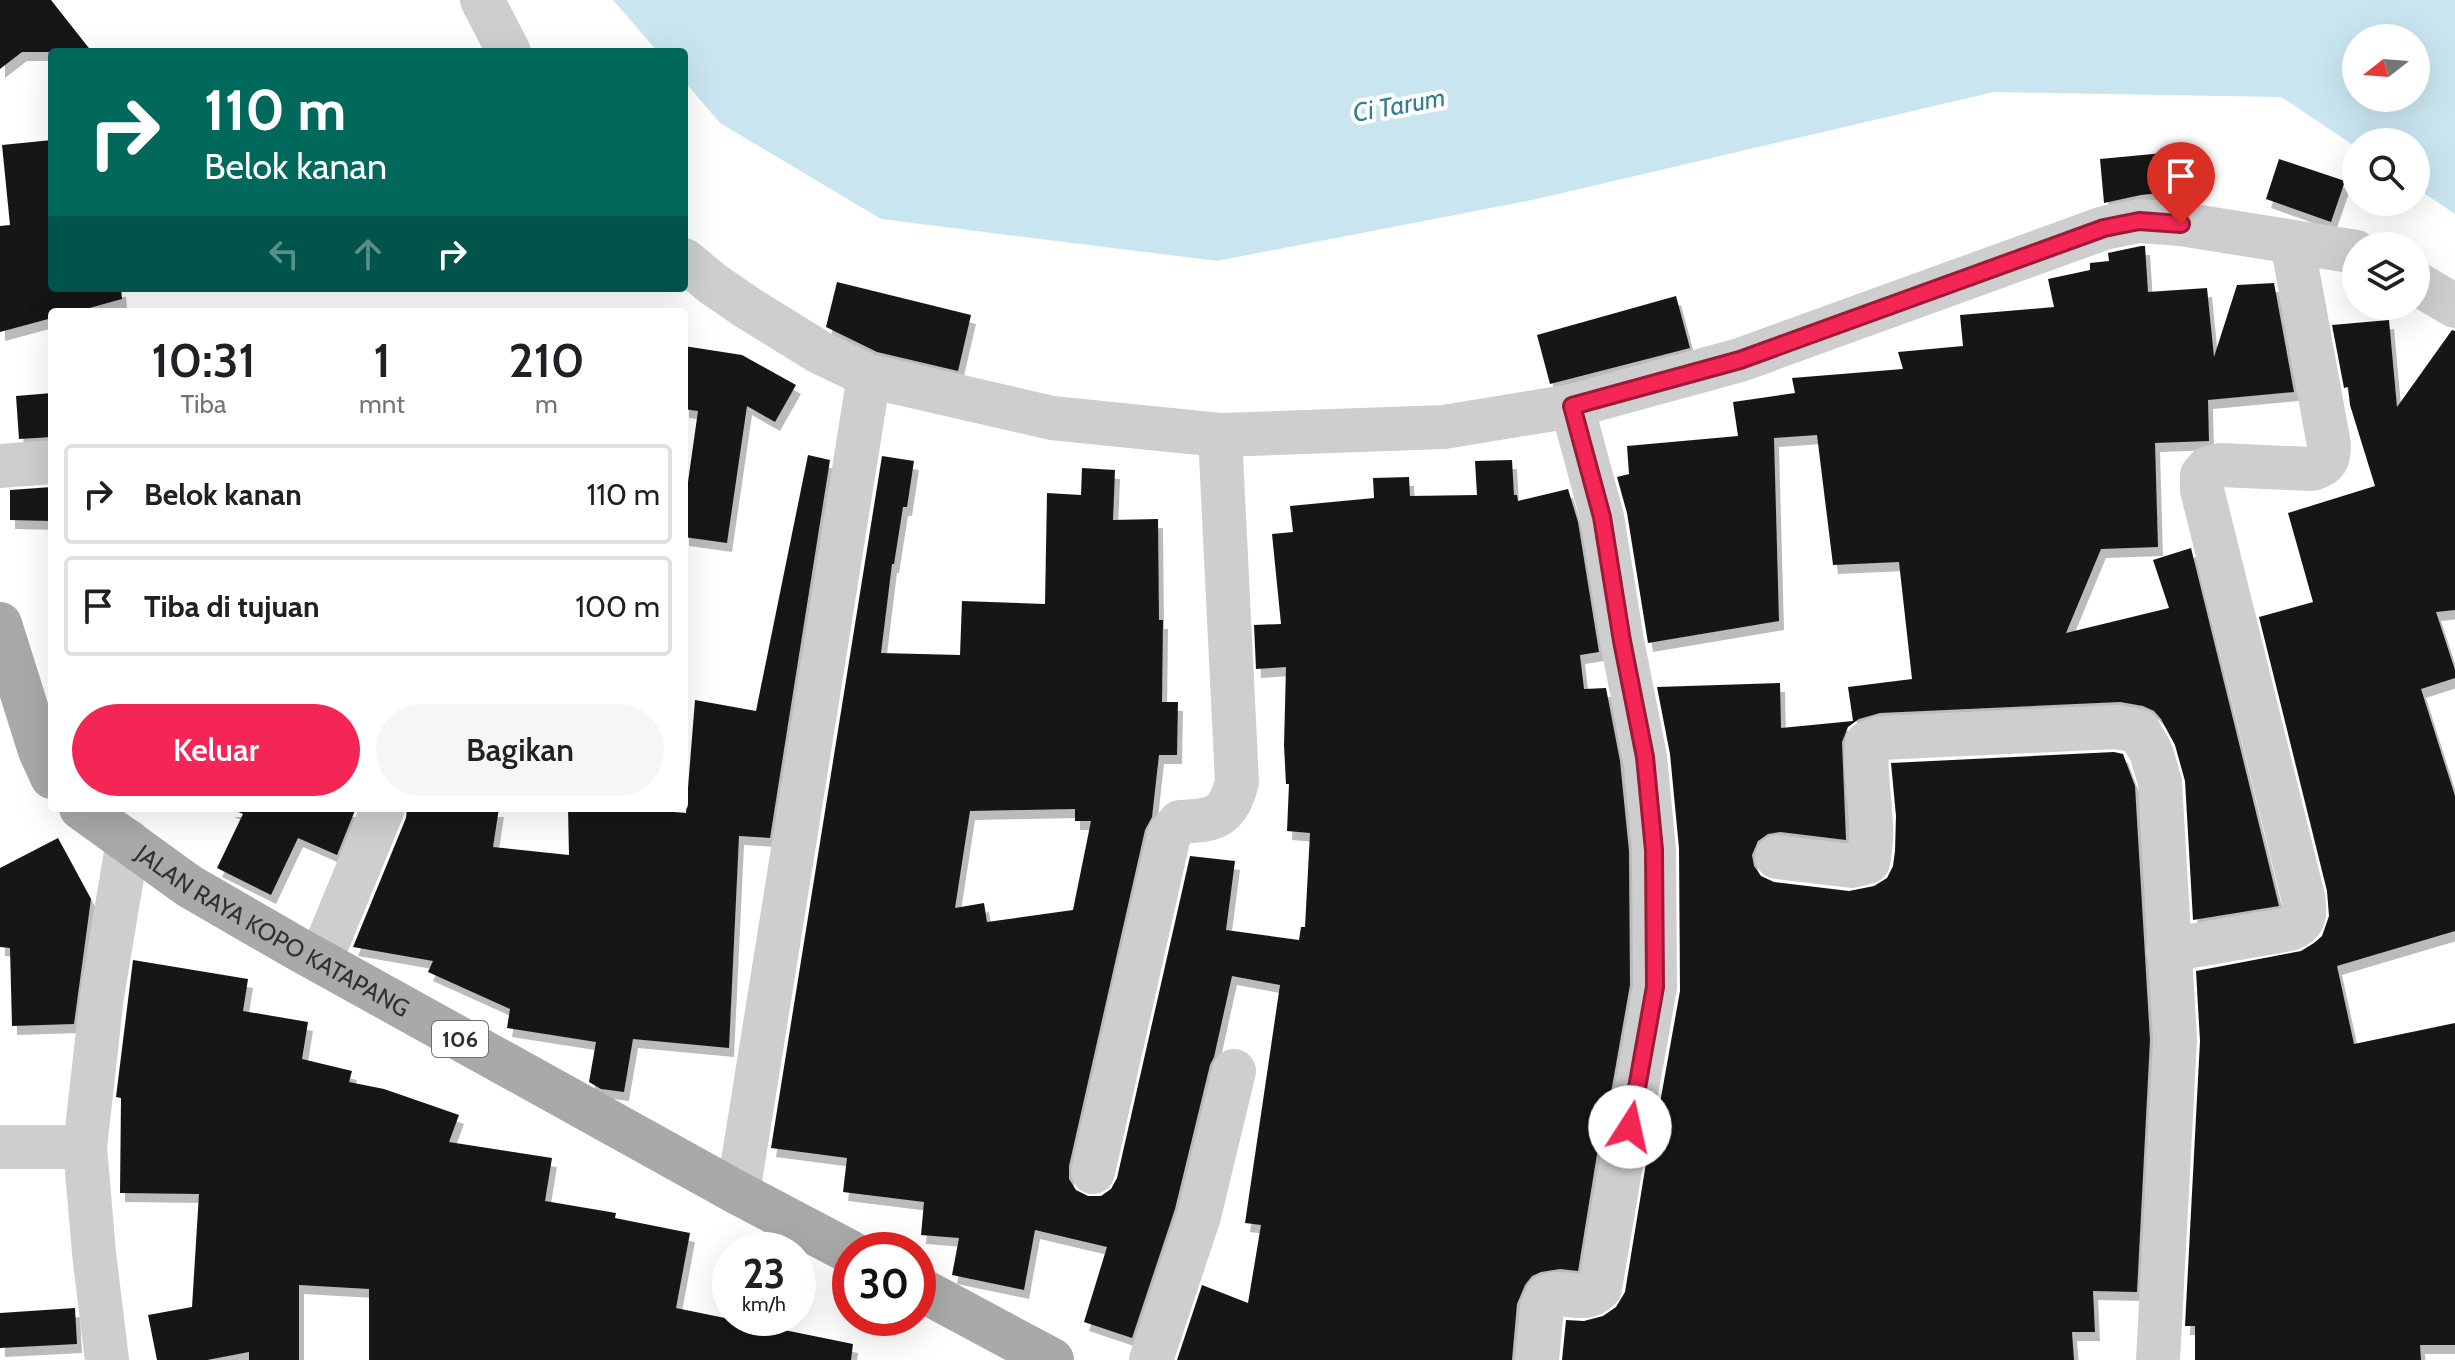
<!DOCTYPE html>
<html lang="id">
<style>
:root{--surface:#fff;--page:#f6f6f6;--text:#202124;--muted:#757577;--line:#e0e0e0;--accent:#f42655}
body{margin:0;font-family:Cabin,sans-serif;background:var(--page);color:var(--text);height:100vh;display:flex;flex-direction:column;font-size:30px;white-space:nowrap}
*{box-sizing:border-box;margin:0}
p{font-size:26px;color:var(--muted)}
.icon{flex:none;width:44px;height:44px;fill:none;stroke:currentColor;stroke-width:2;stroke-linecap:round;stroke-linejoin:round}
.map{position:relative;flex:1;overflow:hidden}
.side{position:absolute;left:48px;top:308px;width:640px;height:504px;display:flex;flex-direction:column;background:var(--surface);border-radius:8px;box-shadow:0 8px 32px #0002}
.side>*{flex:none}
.hud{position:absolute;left:48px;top:48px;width:640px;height:244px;border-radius:8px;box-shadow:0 8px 32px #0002;background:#00695c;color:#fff;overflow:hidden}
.needle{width:52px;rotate:253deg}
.tools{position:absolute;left:2342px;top:24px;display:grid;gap:16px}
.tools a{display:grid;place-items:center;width:88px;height:88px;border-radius:50%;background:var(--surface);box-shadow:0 8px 32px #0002;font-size:40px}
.speed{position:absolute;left:712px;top:1232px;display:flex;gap:16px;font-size:40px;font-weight:700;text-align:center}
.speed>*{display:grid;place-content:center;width:104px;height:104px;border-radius:50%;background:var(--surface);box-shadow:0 8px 32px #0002;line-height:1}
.speed small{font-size:20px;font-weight:400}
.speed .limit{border:12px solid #d22;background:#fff;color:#111}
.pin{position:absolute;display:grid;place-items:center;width:68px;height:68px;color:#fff;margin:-82px -34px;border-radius:50% 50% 50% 0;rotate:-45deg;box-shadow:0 0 8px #0007}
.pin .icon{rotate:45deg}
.me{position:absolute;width:88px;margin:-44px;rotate:10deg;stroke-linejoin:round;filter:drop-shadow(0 0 6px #0008)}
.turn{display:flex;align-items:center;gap:28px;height:168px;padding:0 24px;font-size:36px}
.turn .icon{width:104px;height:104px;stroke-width:2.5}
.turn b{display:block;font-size:56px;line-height:68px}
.lanes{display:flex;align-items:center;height:76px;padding:0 24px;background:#0003;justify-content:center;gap:40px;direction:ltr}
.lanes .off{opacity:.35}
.eta{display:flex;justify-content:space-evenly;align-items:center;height:136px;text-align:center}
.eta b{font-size:48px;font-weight:600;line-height:56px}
.primary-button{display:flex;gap:16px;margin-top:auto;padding:16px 24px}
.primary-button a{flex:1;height:92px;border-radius:48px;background:var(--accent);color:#fff;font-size:32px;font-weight:600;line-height:92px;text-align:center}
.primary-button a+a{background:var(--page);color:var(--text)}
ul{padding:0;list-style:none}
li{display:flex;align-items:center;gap:24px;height:100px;margin:0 16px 12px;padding:0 8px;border:4px solid var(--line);border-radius:8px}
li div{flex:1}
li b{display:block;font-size:30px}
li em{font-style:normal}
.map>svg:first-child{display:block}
.water{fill:#c9e6f0;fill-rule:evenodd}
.building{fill:#181818;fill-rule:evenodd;filter:url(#shadow)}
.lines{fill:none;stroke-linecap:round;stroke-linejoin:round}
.minor{stroke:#cecece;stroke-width:44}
.major{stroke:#a9a9a9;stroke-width:44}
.route-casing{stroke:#9f1937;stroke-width:20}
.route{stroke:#f42655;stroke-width:14}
.labels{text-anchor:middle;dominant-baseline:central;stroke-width:8;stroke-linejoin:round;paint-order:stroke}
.shield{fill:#fff;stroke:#6f6f6f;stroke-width:2}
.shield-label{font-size:22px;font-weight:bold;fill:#313131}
.street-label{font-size:24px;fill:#313131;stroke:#fff}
.water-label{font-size:26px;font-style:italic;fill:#357d94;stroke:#fff}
</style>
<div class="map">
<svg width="2455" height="1360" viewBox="0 0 2455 1360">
<defs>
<filter id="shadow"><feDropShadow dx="5" dy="9" stdDeviation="0" flood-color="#0004"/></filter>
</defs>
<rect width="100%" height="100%" fill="#fff"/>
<path class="water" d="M613,0H2455V214L2416,188V142H2356V147L2281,97L1994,92L1537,199L1217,261L881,219L720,123L684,81V52H658ZM2356,38H2416V98H2356Z"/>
<g class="building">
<polygon points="0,0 51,0 92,52 22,52 0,69"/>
<polygon points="52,140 52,288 121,288 122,299 75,312 52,312 52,318 0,332 0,226 10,225 2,145"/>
<polygon points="2195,150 2198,189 2141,195 2104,203 2100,159"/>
<polygon points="2279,159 2345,181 2331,222 2266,199"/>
<polygon points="2141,246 2145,246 2148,292 2207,288 2214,357 2237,285 2274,283 2294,392 2208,400 2209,441 2155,443 2158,547 2101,549 2066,633 2169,608 2153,560 2191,548 2279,906 2193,920 2185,781 2175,745 2161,719 2154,711 2143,706 2120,702 1880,713 1859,719 1848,727 1842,742 1846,840 1780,832 1768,834 1758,841 1752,855 1754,866 1761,876 1774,882 1849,891 1874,886 1887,878 1893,866 1895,851 1896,816 1891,763 2114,752 2123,754 2135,786 2150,1040 2137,1292 2093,1291 2095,1332 2072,1332 2074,1360 1562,1360 1566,1320 1584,1321 1603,1316 1616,1307 1625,1292 1647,1157 1655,1131 1680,991 1679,848 1670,754 1657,687 1780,683 1781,728 1853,721 1848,687 1912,679 1899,562 1833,565 1817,435 1774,438 1779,621 1648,643 1627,513 1617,477 1629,474 1627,446 1738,436 1733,402 1795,393 1792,378 1903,369 1898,352 1963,346 1960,315 2054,307 2048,279 2090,270 2090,263 2109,261 2108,253"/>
<polygon points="837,282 971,315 958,371 877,352 826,327"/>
<polygon points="1676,296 1690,348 1550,384 1537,335"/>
<polygon points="2389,320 2397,407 2452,330 2455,331 2455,610 2436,612 2455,670 2455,678 2421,689 2455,796 2455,931 2337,966 2354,1044 2455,1023 2455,1345 2420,1345 2421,1360 2195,1360 2195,1326 2185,1326 2200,1041 2196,971 2301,951 2314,943 2322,936 2329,916 2327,891 2259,617 2313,602 2288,513 2375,486 2350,405 2348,387 2344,388 2332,325"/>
<polygon points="684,346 742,355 796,385 775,422 747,406 727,543 684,537 684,510 698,411 684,409"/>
<polygon points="52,393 52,437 19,439 16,396"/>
<polygon points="808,455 830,460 770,838 739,836 729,1048 633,1039 624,1092 601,1089 589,1082 596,1042 507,1028 510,1009 428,972 433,961 353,947 406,818 407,808 499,808 493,847 569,855 568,808 628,808 686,813 695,700 756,711"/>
<path d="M882,456L914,461L907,507H903L894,564H892L881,653L960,655L962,601L1045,604L1047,493L1081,495L1082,468L1115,470L1113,520L1158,519L1159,620H1163L1162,702H1178L1177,755H1159L1152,817L1145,830L1069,1166V1179L1076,1190L1088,1196H1101L1111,1189L1117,1178L1190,856L1235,861L1226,930L1299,940L1301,927H1305L1310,833L1287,831L1289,784H1286L1284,745L1286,667L1256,669L1254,625L1281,624L1272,534L1293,532L1290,506L1374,498L1373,478L1409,477L1410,496L1477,495L1475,461L1512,460L1514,495H1517L1518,501L1568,489L1578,522L1599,652L1580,655L1584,689L1606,688L1620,761L1629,851L1630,985L1606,1121L1598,1148L1578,1271L1560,1269L1541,1272L1532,1276L1525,1285L1517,1304L1512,1360H1177L1202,1285L1248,1303L1261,1225L1245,1223L1280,985L1232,976L1214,1057L1210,1065L1175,1209L1132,1338L1084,1322L1107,1247L1035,1230L1024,1290L952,1275L959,1238L921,1235L924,1202L843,1192L847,1158L771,1148ZM1075,809V821H1091L1073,910L987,922L984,903L955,908L970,811Z"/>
<polygon points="52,487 52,521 10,520 10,490"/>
<polygon points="229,808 356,808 337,855 298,838 271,895 217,868 243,814"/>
<polygon points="58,838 91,899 74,1024 12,1026 10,948 0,947 0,868"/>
<polygon points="133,960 248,979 243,1011 308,1022 302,1059 352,1071 349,1082 384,1089 459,1115 449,1142 552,1158 545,1201 616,1213 615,1218 690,1233 676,1308 853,1344 851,1360 369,1360 369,1289 299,1285 299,1360 249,1360 249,1352 207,1360 157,1360 148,1315 192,1307 199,1194 120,1193 121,1098 116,1097"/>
<polygon points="75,1308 77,1344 0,1348 0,1313"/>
</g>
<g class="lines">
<g class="minor">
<polyline points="482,0 509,52"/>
<polyline points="684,260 713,284 748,308 819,352 869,376 1052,418 1220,435 1444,427 1572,406 1740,360 2104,228 2139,221 2181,224 2356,252"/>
<polyline points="2416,283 2455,306"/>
<polyline points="0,466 52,462"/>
<path d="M1777,857L1852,866L1868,862C1877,822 1863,782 1867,743L1881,738L2116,727L2139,731L2151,752L2160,782L2175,1040L2158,1360"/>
<path d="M2168,950L2290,929C2307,922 2305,913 2303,897L2202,490V475L2208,468L2220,465L2312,469C2327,465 2329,459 2329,445L2292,242"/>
<polyline points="320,961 383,808"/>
<polyline points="0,1147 85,1147"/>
<path d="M1093,1172L1169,835L1180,822C1215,820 1227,819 1237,782L1220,435"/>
<polyline points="738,1193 869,376"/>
<polyline points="107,1360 94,1253 85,1147 102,996 128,841"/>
<polyline points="1151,1360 1199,1216 1234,1071"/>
<path d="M1537,1360L1542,1307L1547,1296C1566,1289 1584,1305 1600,1288L1623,1152L1630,1127L1655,987L1654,850L1645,757L1622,641L1602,517L1572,406"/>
</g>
<g class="major">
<polyline points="0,624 40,751 52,777"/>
<path id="s1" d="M81,808L189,886L298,949L738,1193L850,1252"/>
<polyline points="918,1288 1052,1360"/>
</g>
</g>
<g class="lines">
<defs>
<polyline id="route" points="1630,1127 1655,987 1654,850 1645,757 1622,641 1602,517 1572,406 1740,360 2104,228 2139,221 2181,224"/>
</defs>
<use href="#route" class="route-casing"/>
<use href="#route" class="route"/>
</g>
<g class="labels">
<rect class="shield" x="432" y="1021" width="56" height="36" rx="6"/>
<g class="shield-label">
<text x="460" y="1039">106</text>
</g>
<g class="street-label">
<text stroke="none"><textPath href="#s1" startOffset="228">JALAN RAYA KOPO KATAPANG</textPath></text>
</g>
<g class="water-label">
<text transform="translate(1399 105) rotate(-10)">Ci Tarum</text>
</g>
</g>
</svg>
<div class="tools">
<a><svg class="needle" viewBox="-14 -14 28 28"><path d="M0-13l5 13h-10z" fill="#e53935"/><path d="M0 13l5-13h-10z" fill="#757577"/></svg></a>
<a><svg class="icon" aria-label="search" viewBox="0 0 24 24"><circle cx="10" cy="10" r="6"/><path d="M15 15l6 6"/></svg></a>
<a><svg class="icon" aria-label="layers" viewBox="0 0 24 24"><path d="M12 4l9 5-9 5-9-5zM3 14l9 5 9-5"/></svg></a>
</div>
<div class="speed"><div>23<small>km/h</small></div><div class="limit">30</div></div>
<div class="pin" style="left:2181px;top:224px;background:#d93025"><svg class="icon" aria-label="arrive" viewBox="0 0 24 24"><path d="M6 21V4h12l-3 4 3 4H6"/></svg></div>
<svg class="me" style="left:1630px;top:1127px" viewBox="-20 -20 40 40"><circle r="19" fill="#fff"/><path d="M0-13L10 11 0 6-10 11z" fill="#f42655"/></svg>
<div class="hud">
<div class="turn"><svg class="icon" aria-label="right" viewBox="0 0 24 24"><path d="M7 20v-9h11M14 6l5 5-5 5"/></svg><div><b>110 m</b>Belok kanan</div></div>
<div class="lanes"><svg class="icon off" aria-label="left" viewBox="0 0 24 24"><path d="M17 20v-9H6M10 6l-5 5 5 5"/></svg><svg class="icon off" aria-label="ahead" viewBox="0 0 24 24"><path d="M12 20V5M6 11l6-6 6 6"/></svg><svg class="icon" aria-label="right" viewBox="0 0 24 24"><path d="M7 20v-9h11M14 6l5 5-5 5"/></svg></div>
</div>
<section class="side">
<div class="eta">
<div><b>10:31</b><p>Tiba</p></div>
<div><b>1</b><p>mnt</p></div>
<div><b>210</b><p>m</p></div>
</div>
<ul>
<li><svg class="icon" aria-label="right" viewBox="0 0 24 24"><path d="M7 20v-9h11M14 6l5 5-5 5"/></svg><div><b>Belok kanan</b></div><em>110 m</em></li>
<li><svg class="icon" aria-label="arrive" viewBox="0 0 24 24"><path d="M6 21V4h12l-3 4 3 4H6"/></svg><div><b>Tiba di tujuan</b></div><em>100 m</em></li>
</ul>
<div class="primary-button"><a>Keluar</a><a>Bagikan</a></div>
</section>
</div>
